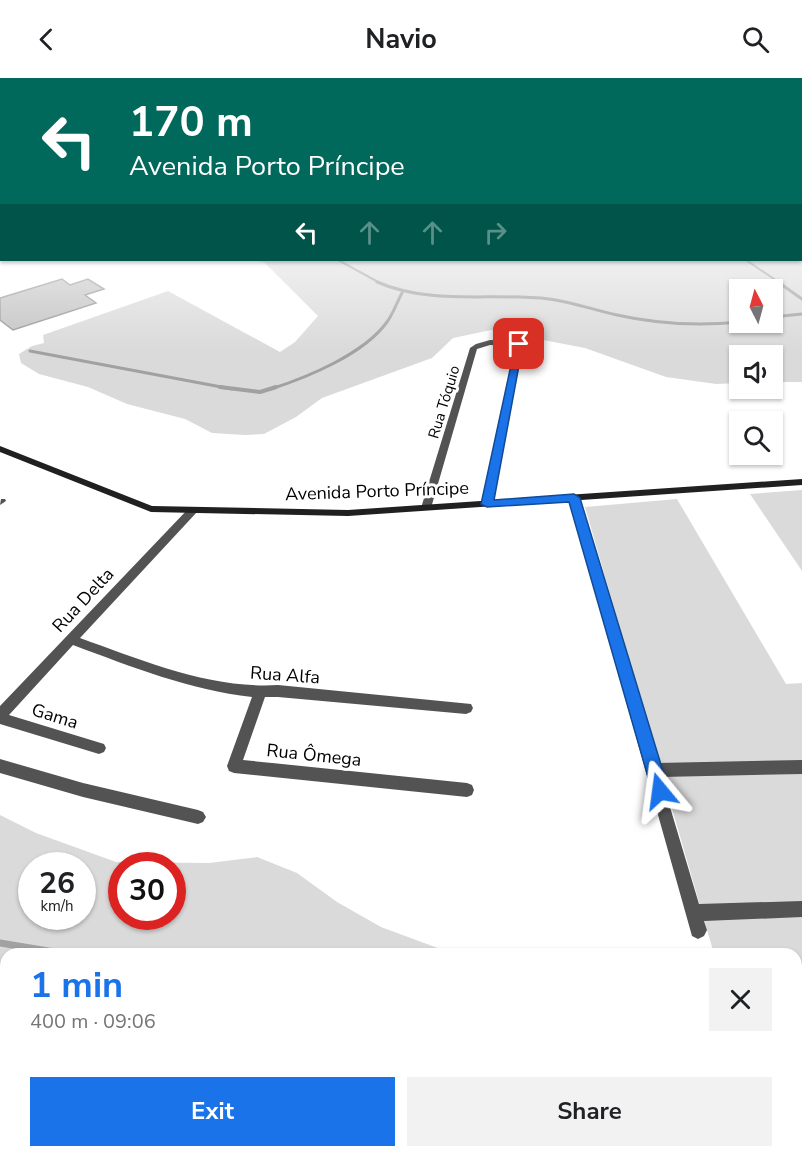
<!DOCTYPE html>
<meta charset="utf-8">
<style>
:root{--surface:#fff;--page:#f2f2f2;--text:#202124;--muted:#757577;--accent:#1a73e8}
body{margin:0;font-family:"Nunito Sans",sans-serif;background:var(--page);color:var(--text);height:100vh;display:flex;flex-direction:column;font-size:22px;white-space:nowrap}
*{box-sizing:border-box;margin:0}
p{font-size:20px;color:var(--muted)}
.icon{flex:none;width:33px;height:33px;fill:none;stroke:currentColor;stroke-width:2;stroke-linecap:round;stroke-linejoin:round}
.map{position:relative;flex:1;overflow:hidden}
.sheet{position:absolute;left:0px;top:870px;width:802px;height:210px;display:flex;flex-direction:column;background:var(--surface);border-radius:18px 18px 0 0;box-shadow:0 2px 4px #0004}
.sheet>*{flex:none}
.hud{position:absolute;left:0px;top:0px;width:802px;height:183px;box-shadow:0 2px 4px #0004;background:#00695c;color:#fff;overflow:hidden}
.needle{width:39px;rotate:354deg}
.tools{position:absolute;left:729px;top:201px;display:grid;gap:12px}
.tools a{display:grid;place-items:center;width:54px;height:54px;border-radius:0px;background:var(--surface);box-shadow:0 2px 4px #0004;font-size:30px}
.speed{position:absolute;left:18px;top:774px;display:flex;gap:12px;font-size:30px;font-weight:700;text-align:center}
.speed>*{display:grid;place-content:center;width:78px;height:78px;border-radius:50%;background:var(--surface);box-shadow:0 2px 4px #0004;line-height:1}
.speed small{font-size:15px;font-weight:400}
.speed .limit{border:9px solid #d22;background:#fff;color:#111}
.pin{position:absolute;display:grid;place-items:center;width:51px;height:51px;color:#fff;margin:-26px;border-radius:12px;box-shadow:0 3px 9px #0006}
.me{position:absolute;width:66px;margin:-33px;rotate:344deg;stroke-linejoin:round;filter:drop-shadow(0 0 4px #0008)}
.turn{display:flex;align-items:center;gap:21px;height:126px;padding:0 30px;font-size:27px}
.turn .icon{width:78px;height:78px;stroke-width:2.5}
.turn b{display:block;font-size:42px;line-height:51px}
.lanes{display:flex;align-items:center;height:57px;padding:0 30px;background:#0003;justify-content:center;gap:30px;direction:ltr}
.lanes .off{opacity:.35}
.round{display:grid;place-items:center;flex:none;width:63px;height:63px;border-radius:0px;background:var(--page)}
.overview{display:flex;align-items:center;justify-content:space-between;height:102px;padding:0 30px}
h1{font-size:36px;font-weight:700;line-height:45px;color:var(--accent)}
.primary-button{display:flex;gap:12px;margin-top:auto;padding:12px 30px}
.primary-button a{flex:1;height:69px;border-radius:0px;background:var(--accent);color:#fff;font-size:24px;font-weight:700;line-height:69px;text-align:center}
.primary-button a+a{background:var(--page);color:var(--text)}
header{display:flex;justify-content:space-between;align-items:center;height:78px;padding:0 30px;background:var(--surface);font-size:27px;font-weight:700}
.map>svg:first-child{display:block}
.green{fill:#dadada;fill-rule:evenodd}
.lines{fill:none;stroke-linecap:round;stroke-linejoin:round}
.stream-far3{stroke:#a1a1a1;stroke-width:2}
.stream-far2{stroke:#a1a1a1;stroke-width:3}
.stream-far1{stroke:#a1a1a1;stroke-width:4}
.stream{stroke:#a1a1a1;stroke-width:7}
.building{fill:#c3c3c3;stroke:#979797;stroke-width:1.5}
.lane{fill:#535353;fill-rule:evenodd}
.street{fill:#535353;fill-rule:evenodd}
.secondary{fill:#202020;fill-rule:evenodd}
.route{fill:#1a73e8;stroke:#114b97;stroke-width:1.5}
.labels{text-anchor:middle;dominant-baseline:central;stroke-width:6;stroke-linejoin:round;paint-order:stroke}
.far-street-label{font-size:15px;fill:#000;stroke:#fff}
.street-label{font-size:18px;fill:#000;stroke:#fff}
</style>
<header><svg class="icon" aria-label="back" viewBox="0 0 24 24"><path d="M15 5l-7 7 7 7"/></svg>Navio<svg class="icon" aria-label="search" viewBox="0 0 24 24"><circle cx="10" cy="10" r="6"/><path d="M15 15l6 6"/></svg></header>
<div class="map">
<svg width="802" height="1080" viewBox="0 0 802 1080">
<rect width="100%" height="100%" fill="#fff"/>
<g class="green">
<path d="M802,156V304H773L772,278H740L739,305L716,306L666,299L585,270L491,252L453,260L432,280L322,320L296,339L264,356L245,357L212,355L185,341L127,326L88,309L39,296L21,285L19,276L32,268L44,265L43,257L168,213L280,274L295,264L318,238L265,185L255,182H801ZM740,212H772V244H740Z"/>
<polygon points="802,412 802,493 750,416"/>
<path d="M677,421L786,606L802,605V1080H0V737L36,755L116,784L209,785L257,779L297,795L337,824L381,849L454,876H6V1074H796V876H714L585,429ZM32,788H82V838H32ZM122,788H172V838H122Z"/>
</g>
<g class="lines">
<g class="stream-far3">
<polyline points="338,182 380,205"/>
<polyline points="746,182 780,205"/>
</g>
<g class="stream-far2">
<path d="M377,204C433,228 491,214 549,221C572,224 594,232 617,237C657,246 699,248 740,244"/>
<polyline points="778,204 802,221"/>
<polyline points="772,239 802,236"/>
<polyline points="30,273 232,311"/>
<path d="M271,311C308,299 364,276 387,244C393,236 397,224 402,215"/>
</g>
<polyline class="stream-far1" points="220,309 260,314 276,309"/>
<g class="stream">
<polyline points="0,865 66,876"/>
<polyline points="424,1074 432,1080"/>
</g>
</g>
<polygon class="building" points="62,201 70,207 88,201 104,211 85,217 96,225 13,252 0,242 0,220"/>
<g class="lines">
<polygon class="lane" points="1,421 5,421 6,423 0,427"/>
<g class="street">
<rect x="0" y="121" width="2" height="3"/>
<polygon points="490,262 513,263 523,266 492,426 487,429 482,426 515,268 490,267 477,271 431,430 430,432 422,432 421,430 470,270 476,266"/>
<polygon points="574,417 579,420 657,685 802,682 802,696 661,699 699,826 802,823 802,839 704,843 707,852 704,858 698,861 692,858 569,420"/>
<path d="M193,429L197,430L198,432L197,434L80,560C144,583 210,611 278,607L471,626L473,630L471,634L466,636L278,619H265L243,682L467,705L472,707L474,712L472,717L467,719L234,695L229,693L227,688L252,619C190,612 132,589 73,567L9,637L104,666L106,670L104,674L99,676L0,646V628L189,430Z"/>
<polygon points="0,681 83,705 198,732 203,734 206,739 203,744 198,746 83,719 0,695"/>
</g>
<polygon class="secondary" points="0,368 152,428 348,432 802,401 802,407 348,438 151,434 0,374"/>
</g>
<linearGradient id="sky" x2="0" y2="1"><stop stop-color="#8baccc"/><stop offset="0.44" stop-color="#fff"/><stop offset="1" stop-color="#fff" stop-opacity="0"/></linearGradient>
<rect width="802" height="272" fill="url(#sky)"/>
<polygon class="route" points="516,264 523,266 494,422 574,416 580,420 669,713 666,719 660,721 654,719 652,713 569,424 487,429 481,426"/>
<g class="labels">
<g class="far-street-label">
<text transform="translate(444 324) rotate(-73)">Rua Tóquio</text>
</g>
<g class="street-label">
<text transform="translate(377 413) rotate(-2)">Avenida Porto Príncipe</text>
<text transform="translate(83 522) rotate(-47)">Rua Delta</text>
<text transform="translate(285 597) rotate(4)">Rua Alfa</text>
<text transform="translate(55 638) rotate(17)">Gama</text>
<text transform="translate(314 677) rotate(6)">Rua Ômega</text>
</g>
</g>
</svg>
<div class="tools">
<a><svg class="needle" viewBox="-14 -14 28 28"><path d="M0-13l5 13h-10z" fill="#e53935"/><path d="M0 13l5-13h-10z" fill="#757577"/></svg></a>
<a><svg class="icon" aria-label="sound" viewBox="0 0 24 24"><path d="M4 9h4l5-4v14l-5-4H4zM17 9q2 3 0 6"/></svg></a>
<a><svg class="icon" aria-label="search" viewBox="0 0 24 24"><circle cx="10" cy="10" r="6"/><path d="M15 15l6 6"/></svg></a>
</div>
<div class="speed"><div>26<small>km/h</small></div><div class="limit">30</div></div>
<div class="pin" style="left:519px;top:266px;background:#d93025"><svg class="icon" aria-label="arrive" viewBox="0 0 24 24"><path d="M6 21V4h12l-3 4 3 4H6"/></svg></div>
<svg class="me" style="left:660px;top:713px" viewBox="-20 -20 40 40"><path d="M0-17L14 15 0 8-14 15z" fill="#1a73e8" stroke="#fff" stroke-width="4"/></svg>
<div class="hud">
<div class="turn"><svg class="icon" aria-label="left" viewBox="0 0 24 24"><path d="M17 20v-9H6M10 6l-5 5 5 5"/></svg><div><b>170 m</b>Avenida Porto Príncipe</div></div>
<div class="lanes"><svg class="icon" aria-label="left" viewBox="0 0 24 24"><path d="M17 20v-9H6M10 6l-5 5 5 5"/></svg><svg class="icon off" aria-label="ahead" viewBox="0 0 24 24"><path d="M12 20V5M6 11l6-6 6 6"/></svg><svg class="icon off" aria-label="ahead" viewBox="0 0 24 24"><path d="M12 20V5M6 11l6-6 6 6"/></svg><svg class="icon off" aria-label="right" viewBox="0 0 24 24"><path d="M7 20v-9h11M14 6l5 5-5 5"/></svg></div>
</div>
<section class="sheet">
<div class="overview"><div><h1>1 min</h1><p>400 m · 09:06</p></div><a class="round"><svg class="icon" aria-label="close" viewBox="0 0 24 24"><path d="M6 6l12 12M18 6L6 18"/></svg></a></div>
<div class="primary-button"><a>Exit</a><a>Share</a></div>
</section>
</div>
